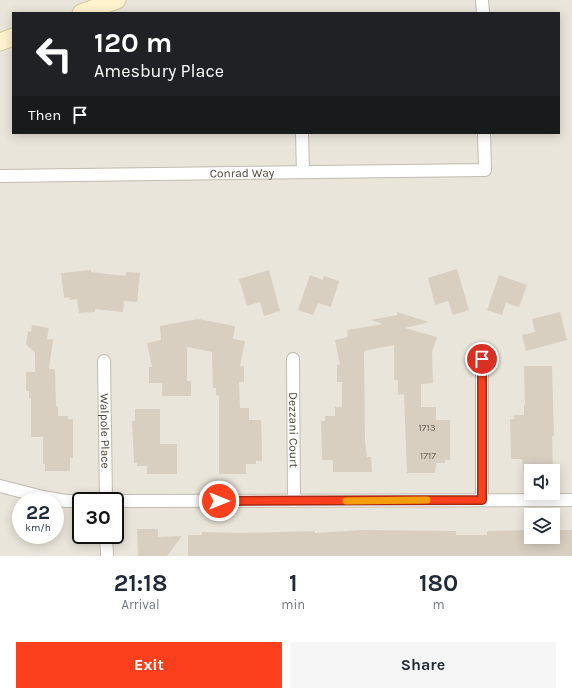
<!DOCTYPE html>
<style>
:root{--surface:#fff;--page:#f6f6f7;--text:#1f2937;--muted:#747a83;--accent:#fc3f1d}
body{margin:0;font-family:Karla,sans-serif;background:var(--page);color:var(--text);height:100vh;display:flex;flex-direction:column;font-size:15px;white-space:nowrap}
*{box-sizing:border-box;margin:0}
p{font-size:13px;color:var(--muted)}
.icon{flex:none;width:22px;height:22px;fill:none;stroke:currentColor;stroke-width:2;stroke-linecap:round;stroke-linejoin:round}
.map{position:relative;height:556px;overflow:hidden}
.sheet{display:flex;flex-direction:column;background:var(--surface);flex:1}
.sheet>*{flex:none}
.guide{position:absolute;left:12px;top:12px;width:548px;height:122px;border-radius:0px;box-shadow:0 2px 10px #0003;background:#202124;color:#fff;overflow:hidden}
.tools{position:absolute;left:524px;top:464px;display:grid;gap:8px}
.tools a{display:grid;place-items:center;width:36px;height:36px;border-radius:0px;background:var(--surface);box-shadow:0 2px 10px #0003;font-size:20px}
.speed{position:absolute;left:12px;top:492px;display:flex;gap:8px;font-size:20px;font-weight:700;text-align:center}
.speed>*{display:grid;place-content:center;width:52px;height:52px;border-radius:50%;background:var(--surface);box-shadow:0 2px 10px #0003;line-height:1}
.speed small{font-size:10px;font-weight:400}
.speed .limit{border:2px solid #111;border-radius:6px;background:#fff;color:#111}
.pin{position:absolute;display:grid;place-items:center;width:34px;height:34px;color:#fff;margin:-17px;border:2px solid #fff;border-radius:50%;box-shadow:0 1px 4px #0007}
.me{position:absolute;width:44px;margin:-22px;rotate:90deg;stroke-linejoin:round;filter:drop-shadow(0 0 3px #0008)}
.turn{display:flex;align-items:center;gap:14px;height:84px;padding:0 16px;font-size:18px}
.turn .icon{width:52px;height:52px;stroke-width:2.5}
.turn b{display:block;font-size:28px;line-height:34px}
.then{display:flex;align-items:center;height:38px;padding:0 16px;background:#0003;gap:8px;font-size:15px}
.eta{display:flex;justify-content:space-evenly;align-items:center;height:68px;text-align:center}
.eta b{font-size:24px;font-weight:700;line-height:28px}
.button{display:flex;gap:8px;margin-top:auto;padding:8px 16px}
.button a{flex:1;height:46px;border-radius:0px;background:var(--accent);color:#fff;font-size:16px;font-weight:700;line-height:46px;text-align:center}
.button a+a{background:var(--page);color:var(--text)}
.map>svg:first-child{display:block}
.residential{fill:#eae5da;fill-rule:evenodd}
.building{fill:#d8cfc1}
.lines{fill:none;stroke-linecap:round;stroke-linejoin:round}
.minor-casing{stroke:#c2bbae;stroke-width:14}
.secondary-casing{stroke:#d6c79b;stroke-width:19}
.minor{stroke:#fff;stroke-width:12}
.secondary{stroke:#fff3cd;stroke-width:17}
.route-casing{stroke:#a42913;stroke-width:10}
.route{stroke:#fc3f1d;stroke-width:7}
.slow{stroke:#f59e0b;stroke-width:7}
.labels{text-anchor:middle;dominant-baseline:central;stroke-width:3;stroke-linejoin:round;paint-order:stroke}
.number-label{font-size:10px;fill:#6e675b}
.street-label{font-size:12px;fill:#4b4439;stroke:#fff}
</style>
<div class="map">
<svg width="572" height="556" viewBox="0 0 572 556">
<rect width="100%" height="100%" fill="#f6f3ec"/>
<path class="residential" d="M0,0H572V556H0ZM13,13H559V133H13ZM531,471H553V493H531ZM21,501H55V535H21ZM81,501H115V535H81ZM531,515H553V537H531Z"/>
<g class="building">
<polygon points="457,269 469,310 453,315 448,301 435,305 428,278"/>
<polygon points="91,270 91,272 126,276 126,272 140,273 137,302 124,301 123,312 95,309 95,312 79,313 77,299 70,300 69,297 64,298 61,273"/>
<polygon points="269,270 280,311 264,316 260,302 247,306 239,279"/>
<polygon points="310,275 323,280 324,276 339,281 331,307 318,303 313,315 298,310"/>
<polygon points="499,275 527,285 519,307 506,303 502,315 487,310"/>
<polygon points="397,312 429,322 405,328 437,337 432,352 433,383 421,384 421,407 436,407 436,420 450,420 450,460 445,460 445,463 436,463 435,473 407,473 404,394 398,395 398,380 394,380 394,345 364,351 365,442 367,457 371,457 372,472 333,472 333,460 322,460 321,421 325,421 325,416 335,416 335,407 342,407 342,382 337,382 337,365 340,365 335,340 348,337 347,330 383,324 370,320 397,315"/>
<polygon points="560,312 567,340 526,351 522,335 535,332 532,319"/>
<polygon points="198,319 235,326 233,339 245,341 240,366 244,366 244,382 239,382 240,408 249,408 249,420 261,420 262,444 262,461 256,461 256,464 246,464 246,474 219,474 219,395 216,395 216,388 213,388 212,352 187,347 187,381 191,381 191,396 162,396 162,383 149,383 149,367 152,367 147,343 161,340 160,326"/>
<polygon points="32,325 49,328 47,339 53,339 49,369 55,369 56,406 58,406 58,416 68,416 68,419 73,419 73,458 70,458 70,471 45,471 45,464 43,464 43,437 31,437 31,398 29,398 29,391 26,391 26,372 35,372 35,353 26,344 28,331 31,332"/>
<polygon points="524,366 552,366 554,436 552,436 553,471 523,471 522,459 511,459 510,419 514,419 514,415 524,415 524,405 525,405"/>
<polygon points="135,409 160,409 160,444 177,444 177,474 147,474 147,466 137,466 137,463 134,463 132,421 135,421"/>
<polygon points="137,529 158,529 158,537 182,536 167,556 138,556"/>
<polygon points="362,530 456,531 456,535 487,535 487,531 526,530 526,537 553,537 553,532 558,532 558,530 572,530 572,556 188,556 188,535 202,535 202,532 240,533 315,531 315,533"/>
</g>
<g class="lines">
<defs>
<g id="minor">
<polyline points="482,0 483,13"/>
<polyline points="302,133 303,172"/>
<path id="s1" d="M0,176L485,170L484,133"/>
<path id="s2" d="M293,359L294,501"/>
<polyline points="482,359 482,500"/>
<path id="s3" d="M104,361L106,501"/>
<polyline points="0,486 43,497 66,501 91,501"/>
<polyline points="115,501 572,500"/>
<polyline points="106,535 107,556"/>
</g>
<g id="secondary">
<polyline points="81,13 117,0"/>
<polyline points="0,42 13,37"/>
</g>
</defs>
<use href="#minor" class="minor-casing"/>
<use href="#secondary" class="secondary-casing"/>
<use href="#minor" class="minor"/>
<use href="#secondary" class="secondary"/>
</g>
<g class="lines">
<defs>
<polyline id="route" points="219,501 482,500 482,359"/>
</defs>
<use href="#route" class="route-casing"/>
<use href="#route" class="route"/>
<polyline class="slow" points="346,501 427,500"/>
</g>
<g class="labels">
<g class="number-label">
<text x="427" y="428">1713</text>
<text x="428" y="456">1717</text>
</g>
<g class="street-label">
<text stroke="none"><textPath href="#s1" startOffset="242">Conrad Way</textPath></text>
<text stroke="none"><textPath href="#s2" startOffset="71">Dezzani Court</textPath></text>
<text stroke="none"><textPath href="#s3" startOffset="70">Walpole Place</textPath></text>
</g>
</g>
</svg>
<div class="tools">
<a><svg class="icon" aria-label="sound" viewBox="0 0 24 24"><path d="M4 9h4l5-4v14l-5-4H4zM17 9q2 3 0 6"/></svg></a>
<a><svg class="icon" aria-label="layers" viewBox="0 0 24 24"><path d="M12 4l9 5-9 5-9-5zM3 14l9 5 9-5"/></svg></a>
</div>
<div class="speed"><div>22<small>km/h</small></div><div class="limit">30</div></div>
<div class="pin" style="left:482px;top:359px;background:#d93025"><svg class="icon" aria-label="arrive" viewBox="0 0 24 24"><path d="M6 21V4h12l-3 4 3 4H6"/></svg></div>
<svg class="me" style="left:219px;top:501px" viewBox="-20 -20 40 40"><circle r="17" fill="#fc3f1d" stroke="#fff" stroke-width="3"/><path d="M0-11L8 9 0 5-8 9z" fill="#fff"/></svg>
<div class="guide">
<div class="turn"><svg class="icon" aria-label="left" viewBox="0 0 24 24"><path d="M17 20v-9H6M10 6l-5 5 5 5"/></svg><div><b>120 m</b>Amesbury Place</div></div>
<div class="then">Then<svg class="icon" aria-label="arrive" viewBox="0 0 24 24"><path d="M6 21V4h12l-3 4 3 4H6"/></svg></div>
</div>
</div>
<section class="sheet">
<div class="eta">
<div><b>21:18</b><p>Arrival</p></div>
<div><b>1</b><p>min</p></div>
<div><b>180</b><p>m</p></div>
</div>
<div class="button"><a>Exit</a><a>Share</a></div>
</section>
